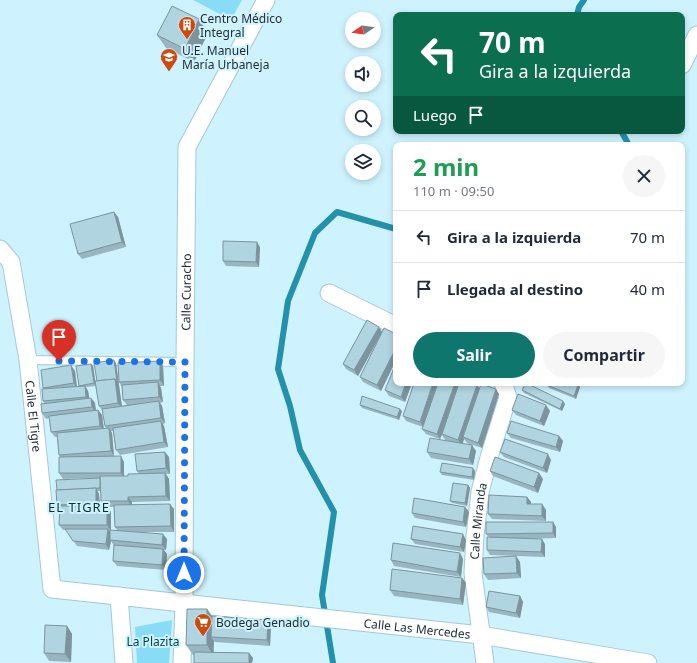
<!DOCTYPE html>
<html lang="es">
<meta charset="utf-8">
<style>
:root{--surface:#fff;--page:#f6f6f7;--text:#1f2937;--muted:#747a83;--line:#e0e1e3;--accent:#0f766e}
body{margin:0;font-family:"Noto Sans",sans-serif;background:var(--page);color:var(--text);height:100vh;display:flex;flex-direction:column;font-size:15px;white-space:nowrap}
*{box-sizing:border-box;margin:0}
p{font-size:13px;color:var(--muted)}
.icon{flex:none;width:22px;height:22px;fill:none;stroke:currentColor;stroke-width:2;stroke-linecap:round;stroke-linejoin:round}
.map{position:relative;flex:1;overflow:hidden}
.side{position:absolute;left:393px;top:142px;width:292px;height:244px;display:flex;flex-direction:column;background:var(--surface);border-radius:8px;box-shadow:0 2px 6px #0003}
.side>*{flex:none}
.hud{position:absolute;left:393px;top:12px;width:292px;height:122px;border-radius:8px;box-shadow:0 2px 6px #0003;background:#0b6e4f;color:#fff;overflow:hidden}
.needle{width:26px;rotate:257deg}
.buttons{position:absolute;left:345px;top:12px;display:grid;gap:8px}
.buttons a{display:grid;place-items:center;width:36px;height:36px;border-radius:50%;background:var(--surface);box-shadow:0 2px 6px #0003;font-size:20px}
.pin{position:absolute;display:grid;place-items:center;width:34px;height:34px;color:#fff;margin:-41px -17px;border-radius:50% 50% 50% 0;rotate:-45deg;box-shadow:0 0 4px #0007}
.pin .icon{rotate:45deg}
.me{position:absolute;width:44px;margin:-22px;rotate:0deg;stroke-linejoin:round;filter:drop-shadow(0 0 3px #0008)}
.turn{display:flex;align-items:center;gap:14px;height:84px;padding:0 20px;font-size:18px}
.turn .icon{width:52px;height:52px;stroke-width:2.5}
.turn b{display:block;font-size:28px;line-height:34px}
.then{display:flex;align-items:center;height:38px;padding:0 20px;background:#0003;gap:8px;font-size:15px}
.round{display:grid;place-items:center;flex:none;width:42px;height:42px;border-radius:21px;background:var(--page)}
.summary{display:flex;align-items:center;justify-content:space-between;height:68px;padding:0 20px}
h1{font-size:24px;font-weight:700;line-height:30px;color:#1e9e55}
.cta{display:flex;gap:8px;margin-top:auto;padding:8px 20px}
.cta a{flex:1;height:46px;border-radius:24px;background:var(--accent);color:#fff;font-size:16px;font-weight:700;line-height:46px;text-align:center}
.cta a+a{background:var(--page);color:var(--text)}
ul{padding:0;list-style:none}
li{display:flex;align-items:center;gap:12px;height:52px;padding:0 20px;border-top:1px solid var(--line)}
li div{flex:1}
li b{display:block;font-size:15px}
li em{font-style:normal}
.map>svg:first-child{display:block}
.green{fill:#89dcf5}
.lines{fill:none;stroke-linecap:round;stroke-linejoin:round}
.stream{stroke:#2291ac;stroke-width:6}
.service-casing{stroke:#a4c9d4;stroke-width:10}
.minor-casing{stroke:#a4c9d4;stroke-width:19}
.service{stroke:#fff;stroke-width:8}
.minor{stroke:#fff;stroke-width:17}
.wall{fill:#97b6c1;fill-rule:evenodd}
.shaded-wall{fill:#7b949d}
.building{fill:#b0d4e0;stroke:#7b949d}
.route{stroke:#1a73e8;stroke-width:7;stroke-dasharray:0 12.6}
.labels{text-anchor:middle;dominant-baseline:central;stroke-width:4;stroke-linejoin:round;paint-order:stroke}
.poi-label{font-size:12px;fill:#212f34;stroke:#cef3ff;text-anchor:start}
.street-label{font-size:12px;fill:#212f34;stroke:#cef3ff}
.park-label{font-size:12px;fill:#044453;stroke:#cef3ff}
.neighbourhood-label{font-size:13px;letter-spacing:1px;fill:#0e2f39;stroke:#cef3ff}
</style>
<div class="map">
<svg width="697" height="663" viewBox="0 0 697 663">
<rect width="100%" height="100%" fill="#cef3ff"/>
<g class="green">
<polygon points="193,0 242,0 231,20"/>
<polygon points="172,620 169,663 137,663 135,627"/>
</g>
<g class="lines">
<g class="stream">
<polyline points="577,15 579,7 584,0"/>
<polyline points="621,131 629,145"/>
<polyline points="333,663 322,595 334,512 300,450 290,406 278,369 288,301 315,233 337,212 396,229"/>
</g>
<defs>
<polyline id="service" points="28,360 185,362"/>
<g id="minor">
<polyline points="682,65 697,35"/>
<path id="s1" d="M0,249L11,262L28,360L52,589L481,635L648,663"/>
<polyline points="329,293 396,326"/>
<polyline points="119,596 124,663"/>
<path id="s2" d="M182,663L184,603L185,362L187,147L266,0"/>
<path id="s3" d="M485,663L473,573L475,536L480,492L490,454L508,397L503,383"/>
</g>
</defs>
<use href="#service" class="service-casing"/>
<use href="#minor" class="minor-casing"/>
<use href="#service" class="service"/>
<use href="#minor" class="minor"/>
</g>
<g class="wall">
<polygon points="208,33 194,62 166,48 157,35"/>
<polygon points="114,212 118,217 126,247 82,259 78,254"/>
<polygon points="260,247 259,267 226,266 223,261"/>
<polygon points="379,327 382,332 396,334 396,360 381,391 363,382 360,377 380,336 358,376 346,369 343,364"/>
<path d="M114,360L116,363L122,406L127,405L123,400L122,387L119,382L160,361L163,366L164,386H160L161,388L163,402L160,403L162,406L165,423L163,424L164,426L168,447L120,455L116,450L113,431H111L112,433L114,456H111L124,462V476H128L139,474L137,471L169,457L170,474H166L169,479L170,501L132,502V505L174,509V532H141L167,539L166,550H164L167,554L166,570L117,566L113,561L114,546L111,541L109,550L77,546L66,530H63L59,525L60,509L57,505L91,478L63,479L59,473L60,457L59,455L57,437H55L51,432L49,418L46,419L42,413L45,404L43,401L44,389L43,388L75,371L77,386H79L91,364L93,366L95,381H97ZM96,386L99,406L103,411L105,426L106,428L104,429L102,415L98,410H96L95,403L91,398H89L88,391L86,387ZM97,491H101V501L104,506H100L99,494ZM107,507H114L115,527L117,530H111V512Z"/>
<polygon points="396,383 412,383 405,402 389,396 385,390"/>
<polygon points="477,385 479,388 499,394 482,448 467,443 464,439 462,444 476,451 473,465 431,458 427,452 452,442 445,440 442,435 440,439 426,434 422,429 423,427 406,421 403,416"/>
<polygon points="547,385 578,385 580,387 576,399 549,388"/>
<polygon points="522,390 565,404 562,411 524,393"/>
<polygon points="360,405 402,411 399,420 362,408"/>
<polygon points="512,410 550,411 544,426 516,415"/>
<polygon points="507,433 559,436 563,441 560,452 511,438"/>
<polygon points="500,452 551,460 547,473 504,457"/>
<polygon points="475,471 474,480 442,475 440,472"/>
<polygon points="490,471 543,479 538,493 493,476"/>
<polygon points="468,485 470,488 467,506 452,503 450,501"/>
<polygon points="527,497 531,502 531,504 542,504 546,510 546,521 492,519 488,514"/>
<polygon points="465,507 469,512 466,527 415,518 412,513"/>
<polygon points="553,522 556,527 556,538 527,539 545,544 545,557 490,555 487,550 489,537 486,534"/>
<polygon points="411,539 466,540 464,552 415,544"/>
<polygon points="460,553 463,559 461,577 394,566 391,560"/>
<polygon points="516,556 520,562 521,578 488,580 484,574"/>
<polygon points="462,578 466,583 463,605 394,596 390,590"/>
<polygon points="520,596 523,602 520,618 489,612 486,607"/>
<polygon points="207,609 212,616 271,625 270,646 215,642 214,641 214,652 249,653 253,658 252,663 194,663 194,655 193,655 186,645"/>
<polygon points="67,626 72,634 71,662 49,661 44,653"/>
</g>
<g class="shaded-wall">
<polygon points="199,19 208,33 194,62 185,49"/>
<polygon points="114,212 118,217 126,247 122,242"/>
<polygon points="257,242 260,247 259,267 256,262"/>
<polygon points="379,327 382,332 358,376 354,370"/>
<polygon points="396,348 396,360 381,391 377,385"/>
<polygon points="114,360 116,363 122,408 118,403 115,379"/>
<polygon points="160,361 163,366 164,386 160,380"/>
<polygon points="91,364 93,366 96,386 94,383"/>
<polygon points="71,365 75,371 77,389 74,383"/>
<polygon points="158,382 161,388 163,402 159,397"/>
<polygon points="406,383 412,383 405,402 401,397"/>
<polygon points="433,383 438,383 424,427 420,422"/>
<polygon points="455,383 461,383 440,439 437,434"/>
<polygon points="477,385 481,390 463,437 464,439 462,446 458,440"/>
<polygon points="578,385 580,387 576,399 574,396"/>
<polygon points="85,386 88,391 90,402 86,397"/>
<polygon points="496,389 499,394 482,448 478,443"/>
<polygon points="91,398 95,403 96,413 92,407"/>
<polygon points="159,401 162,406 165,423 161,418"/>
<polygon points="563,401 565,404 562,411 560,409"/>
<polygon points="546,405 550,411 544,426 540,421"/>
<polygon points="400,409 402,411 399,420 397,417"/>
<polygon points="98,410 102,415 104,431 100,426"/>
<polygon points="161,421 164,426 168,447 164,442"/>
<polygon points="109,428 112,433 114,456 111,451"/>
<polygon points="559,436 563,441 560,452 556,447"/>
<polygon points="472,445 476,451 473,465 469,459"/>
<polygon points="165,452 169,457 170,474 166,468"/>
<polygon points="548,454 551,460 547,473 543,468"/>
<polygon points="121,456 124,462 124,478 121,473"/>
<polygon points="473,468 475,471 474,480 472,477"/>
<polygon points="165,473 169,479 170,501 166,496"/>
<polygon points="539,473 543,479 538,493 534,487"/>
<polygon points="468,485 470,488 467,506 465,503"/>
<polygon points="96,488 99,494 100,509 96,503"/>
<polygon points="128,497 132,502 132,507 128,501"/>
<polygon points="527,497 531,502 531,509 527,504"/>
<polygon points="170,504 174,509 174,532 171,526"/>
<polygon points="542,504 546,510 546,521 542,516"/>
<polygon points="107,506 111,512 111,531 107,525"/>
<polygon points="465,507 469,512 466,527 463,522"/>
<polygon points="553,522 556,527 556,538 553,533"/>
<polygon points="108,529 112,535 110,540 111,541 109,550 106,544"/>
<polygon points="163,534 167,539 166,550 162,545"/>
<polygon points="463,534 466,540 464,552 460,547"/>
<polygon points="542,539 545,544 545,557 541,552"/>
<polygon points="163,549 167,554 166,570 162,565"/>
<polygon points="460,553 463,559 461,577 457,572"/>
<polygon points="516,556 520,562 521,578 517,573"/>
<polygon points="462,578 466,583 463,605 460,599"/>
<polygon points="520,596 523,602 520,618 516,613"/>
<polygon points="207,609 214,619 211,637 214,641 213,655 207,645"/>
<polygon points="268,620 271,625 270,646 267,640"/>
<polygon points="67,626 72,634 71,662 65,654"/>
<polygon points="249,653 253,658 252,663 249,663"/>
</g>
<g class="building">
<polygon points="172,6 199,19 185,49 157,35"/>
<polygon points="114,212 122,242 78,254 70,224"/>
<polygon points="223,241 257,242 256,262 223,261"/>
<polygon points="367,320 379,327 354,370 343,364"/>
<polygon points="384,328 396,334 396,348 377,385 360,377"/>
<polygon points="114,360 117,382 115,379 97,381 94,363"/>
<polygon points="160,361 160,380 119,382 118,363"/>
<polygon points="396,363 396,383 406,383 401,397 385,390"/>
<polygon points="91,364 94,383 79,386 76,366"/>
<polygon points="71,365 74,383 43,388 41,370"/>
<polygon points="115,379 118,403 99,406 95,381"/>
<polygon points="158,382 159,397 123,400 122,385"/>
<polygon points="414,383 433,383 420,422 403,416"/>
<polygon points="438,383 455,383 437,434 422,429"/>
<polygon points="459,383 472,383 477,385 458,440 442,434"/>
<polygon points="526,383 563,401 560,409 522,390"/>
<polygon points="548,383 574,383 578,385 574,396 547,385"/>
<polygon points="481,384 496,389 478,443 463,437"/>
<polygon points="85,386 86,397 43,401 42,389"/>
<polygon points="518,394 546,405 540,421 512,410"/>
<polygon points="362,396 400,409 397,417 360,405"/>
<polygon points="91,398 92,407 42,413 41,404"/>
<polygon points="159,401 161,418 105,426 102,409"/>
<polygon points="98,410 100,426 51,432 49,416"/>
<polygon points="161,421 164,442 116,450 113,428"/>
<polygon points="511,421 559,436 556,447 507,433"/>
<polygon points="109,428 111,451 59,455 57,433"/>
<polygon points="430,438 472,445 469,459 427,452"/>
<polygon points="505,439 548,454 543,468 500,452"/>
<polygon points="165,452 166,468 137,471 135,454"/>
<polygon points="121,456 121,473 59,473 59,457"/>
<polygon points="495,457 539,473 534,487 490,471"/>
<polygon points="442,463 473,468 472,477 440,472"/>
<polygon points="165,473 166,496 128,497 128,501 101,501 100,476 128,476 128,474"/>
<polygon points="100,478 100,488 57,490 56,480"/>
<polygon points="453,483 468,485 465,503 450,501"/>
<polygon points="96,488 96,503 57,505 56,490"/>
<polygon points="489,495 527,497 527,504 542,504 542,516 488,514"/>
<polygon points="414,498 465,507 463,522 412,513"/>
<polygon points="170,504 171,526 115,527 114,505"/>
<polygon points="60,506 107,506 107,525 59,525"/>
<polygon points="486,522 553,522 553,533 486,534"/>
<polygon points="413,526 463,534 460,547 411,539"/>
<polygon points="65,529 108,529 106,544 73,541"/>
<polygon points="110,530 163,534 162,545 110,540"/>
<polygon points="487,537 542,539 541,552 487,550"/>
<polygon points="393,543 460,553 457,572 391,560"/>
<polygon points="114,545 163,549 162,565 113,561"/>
<polygon points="516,556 517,573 484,574 483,558"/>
<polygon points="392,569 462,578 460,599 390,590"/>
<polygon points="489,591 520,596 516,613 486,607"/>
<polygon points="187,609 207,609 207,645 186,645"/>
<polygon points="212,616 268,620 267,640 211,637"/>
<polygon points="45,625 67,626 65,654 44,653"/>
<polygon points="194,652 249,653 249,663 194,663"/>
</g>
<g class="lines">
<polyline class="route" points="59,361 185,362 184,573"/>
</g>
<defs>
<symbol id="building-pin" viewBox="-11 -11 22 30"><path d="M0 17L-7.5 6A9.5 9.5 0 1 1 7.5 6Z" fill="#ce490a" stroke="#cef3ff"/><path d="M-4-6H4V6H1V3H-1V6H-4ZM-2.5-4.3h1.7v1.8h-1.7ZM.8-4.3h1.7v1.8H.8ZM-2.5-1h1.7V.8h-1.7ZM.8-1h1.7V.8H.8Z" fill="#fff"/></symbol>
<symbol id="school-pin" viewBox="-11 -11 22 30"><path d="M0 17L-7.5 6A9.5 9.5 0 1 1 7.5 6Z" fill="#ce490a" stroke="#cef3ff"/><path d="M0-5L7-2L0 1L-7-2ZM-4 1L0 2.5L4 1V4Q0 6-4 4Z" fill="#fff"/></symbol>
<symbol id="supermarket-pin" viewBox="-11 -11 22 30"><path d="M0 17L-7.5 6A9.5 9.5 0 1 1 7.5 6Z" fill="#ce490a" stroke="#cef3ff"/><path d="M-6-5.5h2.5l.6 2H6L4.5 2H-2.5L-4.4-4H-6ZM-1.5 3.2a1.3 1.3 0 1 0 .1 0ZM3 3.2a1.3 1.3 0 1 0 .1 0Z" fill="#fff"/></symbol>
</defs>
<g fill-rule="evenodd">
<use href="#building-pin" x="177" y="15" width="20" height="27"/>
<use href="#school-pin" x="159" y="47" width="20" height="27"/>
<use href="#supermarket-pin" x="193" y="612" width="20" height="27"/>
</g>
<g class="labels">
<g class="poi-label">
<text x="200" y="18">Centro Médico<tspan x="200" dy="14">Integral</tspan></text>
<text x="182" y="50">U.E. Manuel<tspan x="182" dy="14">María Urbaneja</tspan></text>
<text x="216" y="622">Bodega Genadio</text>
</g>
<g class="street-label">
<text stroke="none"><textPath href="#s2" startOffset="371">Calle Curacho</textPath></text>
<text stroke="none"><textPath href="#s1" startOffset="173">Calle El Tigre</textPath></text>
<text stroke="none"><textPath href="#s3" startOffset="143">Calle Miranda</textPath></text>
<text stroke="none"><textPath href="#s1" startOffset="714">Calle Las Mercedes</textPath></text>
</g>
<g class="park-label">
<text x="153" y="641">La Plazita</text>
</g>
<g class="neighbourhood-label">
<text x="79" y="507">EL TIGRE</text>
</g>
</g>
</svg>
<div class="buttons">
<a><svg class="needle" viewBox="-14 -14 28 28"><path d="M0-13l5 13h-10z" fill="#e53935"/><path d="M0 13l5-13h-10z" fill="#747a83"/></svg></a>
<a><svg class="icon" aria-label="sound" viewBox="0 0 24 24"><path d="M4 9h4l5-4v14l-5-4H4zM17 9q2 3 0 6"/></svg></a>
<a><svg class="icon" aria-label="search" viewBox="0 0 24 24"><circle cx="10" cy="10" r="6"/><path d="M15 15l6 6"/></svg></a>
<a><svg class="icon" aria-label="layers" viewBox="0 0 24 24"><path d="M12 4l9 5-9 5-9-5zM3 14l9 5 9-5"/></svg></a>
</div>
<div class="pin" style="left:59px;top:361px;background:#d93025"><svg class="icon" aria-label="arrive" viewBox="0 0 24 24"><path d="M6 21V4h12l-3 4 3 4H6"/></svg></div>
<svg class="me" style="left:184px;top:573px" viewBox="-20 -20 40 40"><circle r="17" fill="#1a73e8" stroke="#fff" stroke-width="3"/><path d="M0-11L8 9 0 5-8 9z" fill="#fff"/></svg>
<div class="hud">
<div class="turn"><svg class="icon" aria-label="left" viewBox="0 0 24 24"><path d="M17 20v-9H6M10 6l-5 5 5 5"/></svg><div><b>70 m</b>Gira a la izquierda</div></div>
<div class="then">Luego<svg class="icon" aria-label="arrive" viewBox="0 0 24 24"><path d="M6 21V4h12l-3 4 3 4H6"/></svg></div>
</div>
<section class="side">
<div class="summary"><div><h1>2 min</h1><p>110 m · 09:50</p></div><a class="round"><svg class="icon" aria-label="close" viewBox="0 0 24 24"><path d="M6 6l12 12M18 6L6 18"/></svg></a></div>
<ul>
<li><svg class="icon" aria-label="left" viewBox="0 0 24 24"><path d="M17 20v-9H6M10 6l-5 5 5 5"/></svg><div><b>Gira a la izquierda</b></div><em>70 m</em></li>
<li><svg class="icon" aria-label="arrive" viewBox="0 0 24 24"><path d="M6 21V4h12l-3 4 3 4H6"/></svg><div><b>Llegada al destino</b></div><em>40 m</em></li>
</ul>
<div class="cta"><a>Salir</a><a>Compartir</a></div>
</section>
</div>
